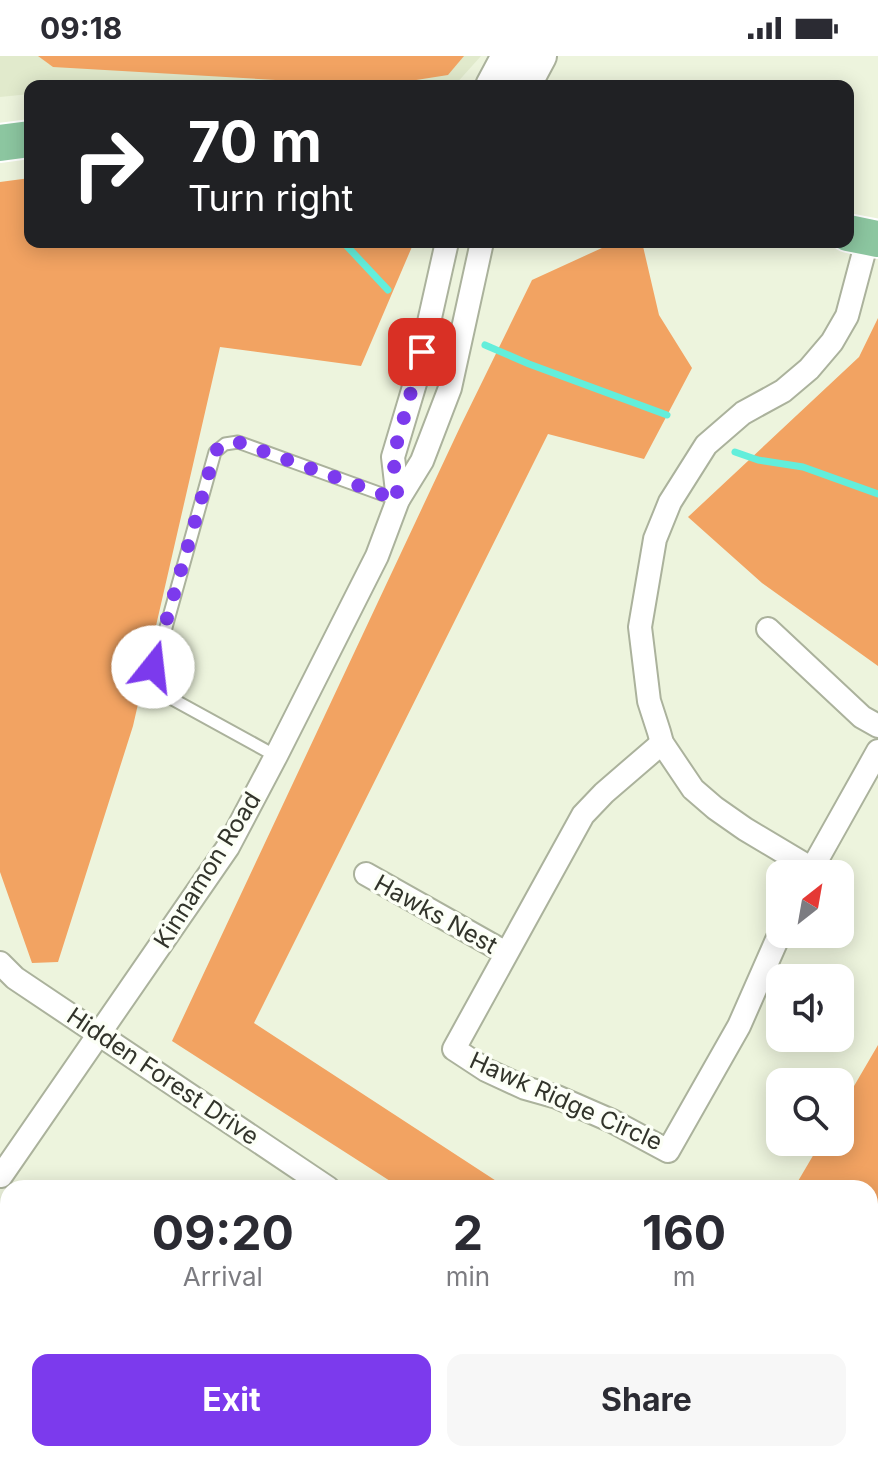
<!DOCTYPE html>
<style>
:root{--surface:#fff;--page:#f7f7f7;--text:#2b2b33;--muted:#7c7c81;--accent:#7c3aed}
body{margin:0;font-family:Inter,sans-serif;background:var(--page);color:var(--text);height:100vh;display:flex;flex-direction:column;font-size:30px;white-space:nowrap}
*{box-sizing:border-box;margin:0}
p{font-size:26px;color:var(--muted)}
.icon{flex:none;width:44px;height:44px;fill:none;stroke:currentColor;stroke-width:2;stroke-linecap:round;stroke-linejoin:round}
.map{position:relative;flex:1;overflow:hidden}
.sheet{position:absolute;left:0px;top:1124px;width:878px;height:282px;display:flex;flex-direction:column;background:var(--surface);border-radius:24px 24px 0 0;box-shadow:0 4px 20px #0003}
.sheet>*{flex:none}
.hud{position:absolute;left:24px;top:24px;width:830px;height:168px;border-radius:16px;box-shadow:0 4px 20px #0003;background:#202124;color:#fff;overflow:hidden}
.needle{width:52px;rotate:31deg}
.fabs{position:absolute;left:766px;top:804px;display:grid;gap:16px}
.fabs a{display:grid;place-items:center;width:88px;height:88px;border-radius:16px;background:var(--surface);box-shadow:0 4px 20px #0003;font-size:40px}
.pin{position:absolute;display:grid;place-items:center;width:68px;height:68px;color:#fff;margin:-34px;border-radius:16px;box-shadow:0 4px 12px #0006}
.me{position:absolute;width:88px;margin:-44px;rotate:16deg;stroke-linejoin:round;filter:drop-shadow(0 0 6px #0008)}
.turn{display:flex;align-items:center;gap:28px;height:168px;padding:0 32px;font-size:36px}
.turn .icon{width:104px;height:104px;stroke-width:2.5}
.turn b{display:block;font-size:56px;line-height:68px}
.eta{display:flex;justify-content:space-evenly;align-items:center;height:136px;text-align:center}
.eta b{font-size:48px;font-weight:700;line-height:56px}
.cta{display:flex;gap:16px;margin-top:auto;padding:16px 32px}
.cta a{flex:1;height:92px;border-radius:16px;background:var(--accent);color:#fff;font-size:32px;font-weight:700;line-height:92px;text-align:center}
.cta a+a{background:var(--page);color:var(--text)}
.status{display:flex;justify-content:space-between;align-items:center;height:56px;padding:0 40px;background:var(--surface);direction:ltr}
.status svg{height:22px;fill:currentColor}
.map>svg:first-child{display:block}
.built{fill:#e1eacc}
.forest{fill:#f2a362}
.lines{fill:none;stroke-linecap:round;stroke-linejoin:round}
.stream{stroke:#63eedb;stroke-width:7}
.service-casing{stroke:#abb29c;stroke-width:15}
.minor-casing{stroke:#abb29c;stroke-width:26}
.secondary-casing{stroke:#abb29c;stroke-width:36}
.primary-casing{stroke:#fff;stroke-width:40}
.service{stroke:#fff;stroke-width:11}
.minor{stroke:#fff;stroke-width:22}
.secondary{stroke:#fff;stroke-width:32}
.primary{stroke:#8cc6a0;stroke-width:36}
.route{stroke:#7c3aed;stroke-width:14;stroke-dasharray:0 25.2}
.labels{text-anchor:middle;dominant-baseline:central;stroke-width:7;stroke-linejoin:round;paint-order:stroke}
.street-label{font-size:24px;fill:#32342b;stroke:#fcfff6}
</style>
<div class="status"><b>09:18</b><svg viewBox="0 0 49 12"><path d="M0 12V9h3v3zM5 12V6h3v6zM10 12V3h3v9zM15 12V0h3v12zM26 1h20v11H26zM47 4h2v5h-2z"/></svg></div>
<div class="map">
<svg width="878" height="1405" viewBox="0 0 878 1405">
<rect width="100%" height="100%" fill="#edf4dd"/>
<polygon class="built" points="0,0 481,0 454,30 30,30 30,38 0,41"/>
<g class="forest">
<polygon points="38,0 464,0 448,19 378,30 53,11"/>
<polygon points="30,122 30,186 414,186 361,310 220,291 133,670 58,906 32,907 0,816 0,126"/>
<polygon points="615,186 642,186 659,259 692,312 644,403 548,378 254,967 507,1132 401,1132 172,985 461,369 532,224"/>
<polygon points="878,262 878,610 762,527 688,461 859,301"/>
<polygon points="878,989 878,1405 653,1405 658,1398 870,1398 870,1132 794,1132 821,1086 840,1086 840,1054"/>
<polygon points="0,1346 8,1352 8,1398 77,1398 87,1405 0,1405"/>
</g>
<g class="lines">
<g class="stream">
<polyline points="343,186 388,234"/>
<polyline points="485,289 529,308 667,359"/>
<polyline points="735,396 758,404 803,411 878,438"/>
</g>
<defs>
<g id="service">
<polyline points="276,700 165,639 159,633 153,618 215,396 225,388 238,386 398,444"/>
<polyline points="145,1398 155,1405"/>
<polyline points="338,1405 343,1398"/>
</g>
<g id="minor">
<polyline points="398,444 393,401 416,324 447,186"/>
<polyline points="768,573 862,661 878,670"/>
<polyline points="662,687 604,737 583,759 454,993 486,1014 525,1032 557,1041 612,1065 668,1095 739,970 780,877"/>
<polyline points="812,813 745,773 715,752 693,733 662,687 659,676 649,645 640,571 655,483 670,446 706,389 743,357 783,335 809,313 832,286 847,260 868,181"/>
<polyline points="366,818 506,897"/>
<polyline points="809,818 878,695"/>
<polyline points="0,907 15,922 328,1132"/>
<polyline points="1,1120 228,791 276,700 377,500 398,444 422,405 450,332 482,186"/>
<polyline points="436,1398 447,1405"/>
</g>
<g id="secondary">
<polyline points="492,30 508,0"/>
<polyline points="524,30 540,0"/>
</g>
<g id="primary">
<polyline points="0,87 30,83"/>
<polyline points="848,177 878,183"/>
</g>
</defs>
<use href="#service" class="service-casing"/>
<use href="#minor" class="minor-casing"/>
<use href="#secondary" class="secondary-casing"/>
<use href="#primary" class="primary-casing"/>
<use href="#service" class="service"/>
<use href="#minor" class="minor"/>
<use href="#secondary" class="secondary"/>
<use href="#primary" class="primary"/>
</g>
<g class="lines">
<path class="route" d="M153,611L215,396C221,388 229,385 238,386L398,444L393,401L422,296"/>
</g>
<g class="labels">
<g class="street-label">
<text transform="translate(207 814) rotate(-58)">Kinnamon Road</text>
<text transform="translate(436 858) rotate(29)">Hawks Nest</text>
<text transform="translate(163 1020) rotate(34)">Hidden Forest Drive</text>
<text transform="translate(566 1045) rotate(24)">Hawk Ridge Circle</text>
</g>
</g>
</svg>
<div class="fabs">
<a><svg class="needle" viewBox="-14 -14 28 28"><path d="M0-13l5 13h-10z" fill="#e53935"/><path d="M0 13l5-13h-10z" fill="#7c7c81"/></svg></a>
<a><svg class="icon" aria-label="sound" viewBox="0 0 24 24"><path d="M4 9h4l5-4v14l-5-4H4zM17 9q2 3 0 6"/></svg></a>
<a><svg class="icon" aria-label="search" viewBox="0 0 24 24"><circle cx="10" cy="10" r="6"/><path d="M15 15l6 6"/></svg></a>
</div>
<div class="pin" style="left:422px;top:296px;background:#d93025"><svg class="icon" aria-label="arrive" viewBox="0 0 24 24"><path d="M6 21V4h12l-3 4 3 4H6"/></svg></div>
<svg class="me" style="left:153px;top:611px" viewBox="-20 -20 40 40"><circle r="19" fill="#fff"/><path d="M0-13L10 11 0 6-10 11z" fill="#7c3aed"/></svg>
<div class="hud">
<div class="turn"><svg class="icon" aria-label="right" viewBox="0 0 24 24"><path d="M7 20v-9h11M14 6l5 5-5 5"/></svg><div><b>70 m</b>Turn right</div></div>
</div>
<section class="sheet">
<div class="eta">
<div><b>09:20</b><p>Arrival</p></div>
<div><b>2</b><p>min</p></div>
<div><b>160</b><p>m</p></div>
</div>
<div class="cta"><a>Exit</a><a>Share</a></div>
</section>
</div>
